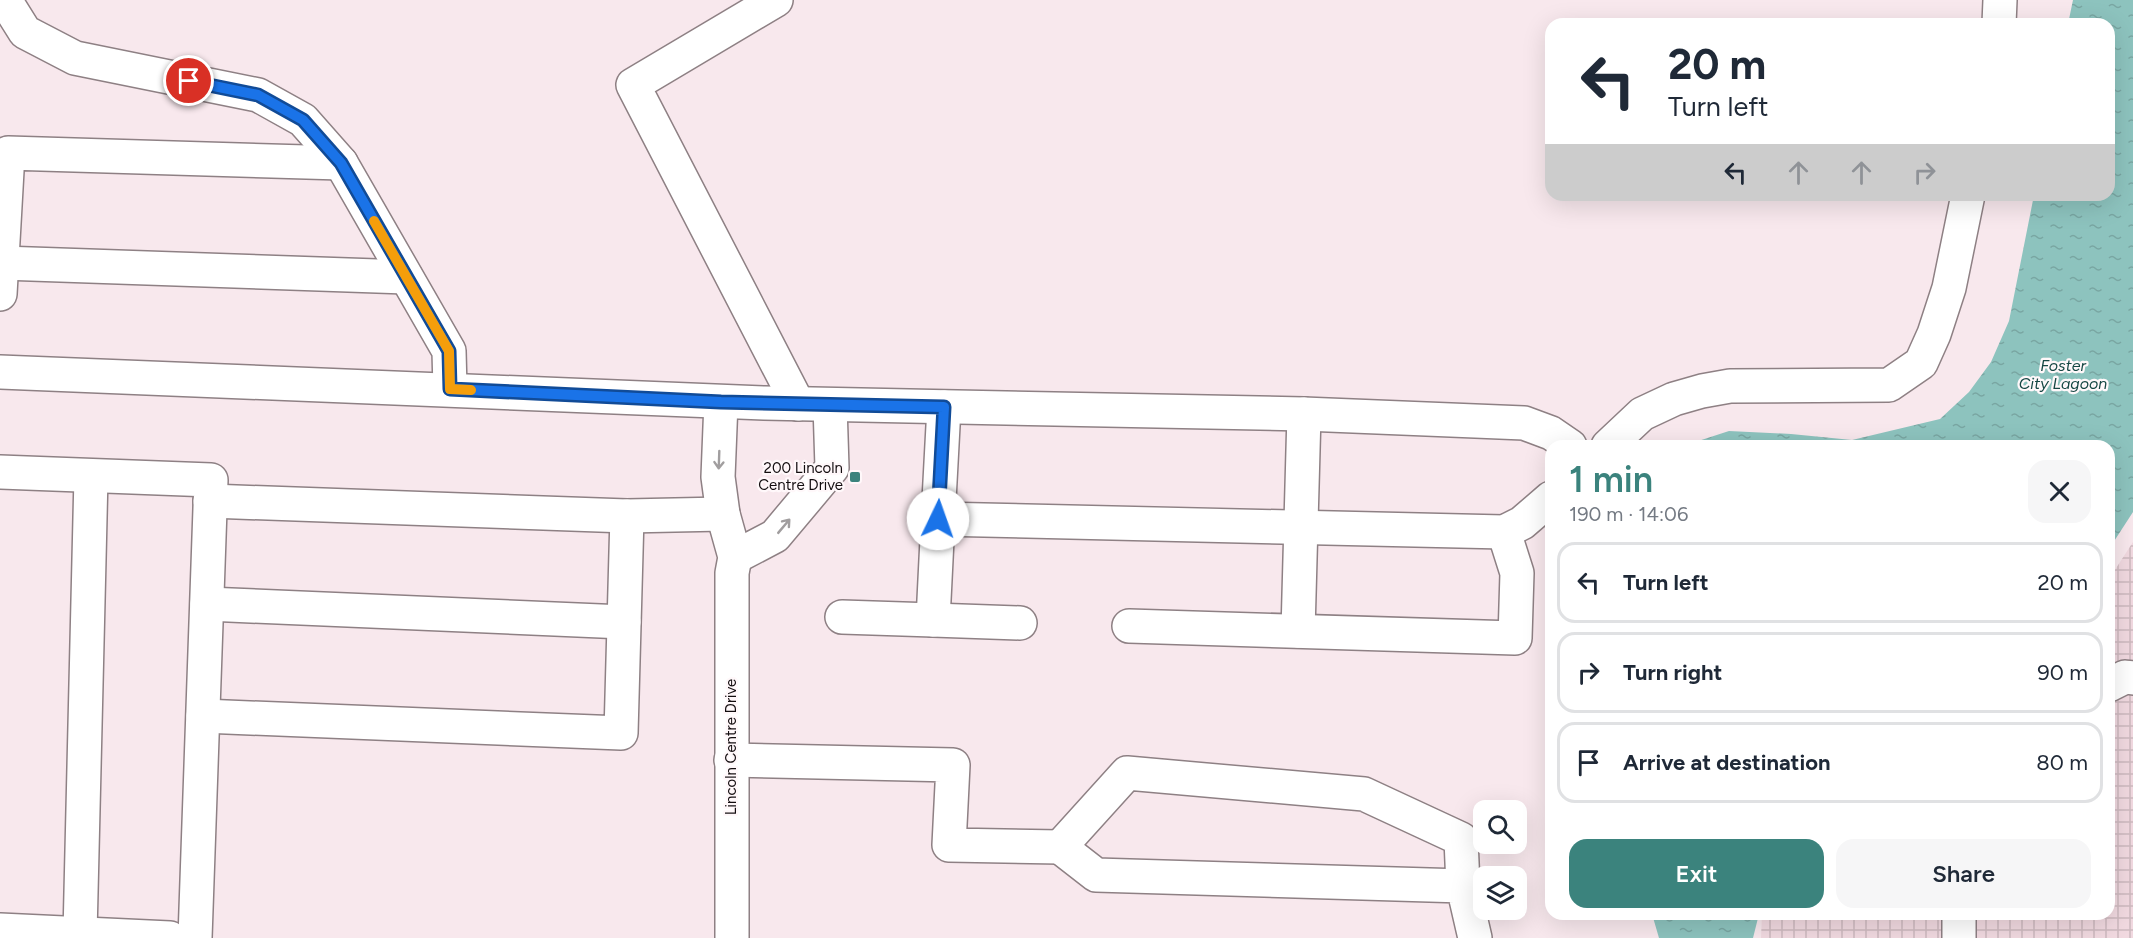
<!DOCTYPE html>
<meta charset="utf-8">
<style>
:root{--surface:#fff;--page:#f6f6f7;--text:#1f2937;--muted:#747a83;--line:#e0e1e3;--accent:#3b837d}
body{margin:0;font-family:Figtree,sans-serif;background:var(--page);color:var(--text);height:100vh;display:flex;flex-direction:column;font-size:22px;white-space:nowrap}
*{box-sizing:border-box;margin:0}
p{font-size:20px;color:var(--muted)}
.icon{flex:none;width:33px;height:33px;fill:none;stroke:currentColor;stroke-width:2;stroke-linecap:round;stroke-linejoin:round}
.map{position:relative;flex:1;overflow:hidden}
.sheet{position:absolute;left:1545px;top:440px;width:570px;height:480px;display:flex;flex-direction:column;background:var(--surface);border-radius:18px;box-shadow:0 6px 24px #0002}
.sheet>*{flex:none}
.top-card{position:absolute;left:1545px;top:18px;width:570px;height:183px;border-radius:18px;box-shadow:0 6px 24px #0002;background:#fff;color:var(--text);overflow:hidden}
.tools{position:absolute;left:1473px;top:800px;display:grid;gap:12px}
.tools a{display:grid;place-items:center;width:54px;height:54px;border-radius:12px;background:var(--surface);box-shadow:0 6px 24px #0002;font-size:30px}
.pin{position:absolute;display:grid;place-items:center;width:51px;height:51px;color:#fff;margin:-26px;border:3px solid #fff;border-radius:50%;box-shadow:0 2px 6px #0007}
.me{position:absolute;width:66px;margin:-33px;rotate:3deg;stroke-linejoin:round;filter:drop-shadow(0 0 4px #0008)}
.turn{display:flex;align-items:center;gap:21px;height:126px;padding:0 24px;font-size:27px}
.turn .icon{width:78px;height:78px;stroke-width:2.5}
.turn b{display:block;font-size:42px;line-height:51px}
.lanes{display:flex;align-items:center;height:57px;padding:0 24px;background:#0003;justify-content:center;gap:30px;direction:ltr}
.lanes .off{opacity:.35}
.round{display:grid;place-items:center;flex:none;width:63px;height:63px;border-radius:18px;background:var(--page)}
.overview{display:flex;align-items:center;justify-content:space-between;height:102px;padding:0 24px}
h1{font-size:36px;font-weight:600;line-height:45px;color:var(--accent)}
.action{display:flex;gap:12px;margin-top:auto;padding:12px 24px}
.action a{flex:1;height:69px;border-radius:18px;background:var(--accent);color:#fff;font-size:24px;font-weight:600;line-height:69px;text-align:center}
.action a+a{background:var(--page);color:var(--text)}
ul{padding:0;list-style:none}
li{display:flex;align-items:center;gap:18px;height:81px;margin:0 12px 9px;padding:0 12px;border:3px solid var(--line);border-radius:18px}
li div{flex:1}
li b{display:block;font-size:22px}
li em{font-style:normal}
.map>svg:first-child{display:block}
.industrial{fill:url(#industrial-grid)}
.water{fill:url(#water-ripples)}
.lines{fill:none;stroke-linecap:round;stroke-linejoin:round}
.minor-casing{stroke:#8e8084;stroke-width:36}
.minor{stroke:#fff;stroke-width:33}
.oneway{stroke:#a19e9f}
.route-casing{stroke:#114b97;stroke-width:15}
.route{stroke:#1a73e8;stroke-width:10}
.slow{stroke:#f59e0b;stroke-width:10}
.poi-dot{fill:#3b837d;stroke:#fff8fa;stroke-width:2}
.labels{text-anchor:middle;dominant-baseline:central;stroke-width:4.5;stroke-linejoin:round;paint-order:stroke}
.poi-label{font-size:15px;fill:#130d0f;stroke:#fff8fa;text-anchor:end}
.street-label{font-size:15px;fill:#130d0f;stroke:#fff8fa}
.water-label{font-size:16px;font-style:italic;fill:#164744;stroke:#fff8fa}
</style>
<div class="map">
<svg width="2133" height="938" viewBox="0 0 2133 938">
<defs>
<pattern id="industrial-grid" width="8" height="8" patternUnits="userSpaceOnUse" patternTransform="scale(1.5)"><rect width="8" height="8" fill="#f1d9e0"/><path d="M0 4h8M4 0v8" fill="none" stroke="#ceb9bf"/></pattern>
<pattern id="water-ripples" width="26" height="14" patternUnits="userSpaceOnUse" patternTransform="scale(1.5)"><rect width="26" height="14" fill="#8dc3be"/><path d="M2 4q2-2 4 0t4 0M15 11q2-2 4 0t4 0" fill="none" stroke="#79a6a2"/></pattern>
</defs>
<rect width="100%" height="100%" fill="#f8e8ed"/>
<polygon class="industrial" points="2133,542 2133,938 1761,938 1762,914 2109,914 2109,579"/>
<g class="water">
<polygon points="2073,0 2133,0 2133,512 2109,549 2109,446 1686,445 1729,431 1791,434 1852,440 1940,419 1969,392 1991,362 2009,321 2034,195 2109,195 2109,24 2068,24"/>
<polygon points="1652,914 1759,914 1753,938 1659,938"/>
</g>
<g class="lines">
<defs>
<g id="minor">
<polyline points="5,0 25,32 75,58 258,95 303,120 341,163 449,351 450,389"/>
<polyline points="776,0 633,85 798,404"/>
<polyline points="1999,24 2000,0"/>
<polyline points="2,263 406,277"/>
<polyline points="0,294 8,153 341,163"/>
<polyline points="0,372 764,403 1304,414 1524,423 1551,433 1570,446"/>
<polyline points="721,402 718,477 723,514 735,557 732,573 732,938"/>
<polyline points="944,407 938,519 1504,532 1522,523 1551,498"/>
<polyline points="1608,446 1642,414 1674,399 1702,391 1730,386 1889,385 1921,363 1934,334 1949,288 1968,195"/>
<polyline points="0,472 211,480 195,938"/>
<polyline points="210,501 627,516 723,514"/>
<polyline points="735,557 775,536 832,468 830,405"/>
<polyline points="207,604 624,622"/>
<polyline points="842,617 933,620 938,519"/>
<polyline points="933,620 1020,623"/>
<polyline points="1129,626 1515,638 1517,573 1504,532"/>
<polyline points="1298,631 1304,414"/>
<polyline points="2109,685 2125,677 2133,678"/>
<polyline points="203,716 621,733 627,516"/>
<polyline points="731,760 953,765 949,845 1060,847"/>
<polyline points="1463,886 1096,875 1060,847 1127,773 1364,794 1461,839 1463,886 1475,938"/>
<polyline points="1959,914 1959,938"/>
<polyline points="0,930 170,938"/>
<polyline points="80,934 91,476"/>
</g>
</defs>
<use href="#minor" class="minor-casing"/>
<use href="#minor" class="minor"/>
</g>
<defs><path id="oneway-shaft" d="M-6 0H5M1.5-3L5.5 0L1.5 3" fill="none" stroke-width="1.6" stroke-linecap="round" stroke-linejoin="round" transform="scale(1.5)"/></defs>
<g class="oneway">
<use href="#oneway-shaft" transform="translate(719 460) rotate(92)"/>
<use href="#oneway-shaft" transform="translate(784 526) rotate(-50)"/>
</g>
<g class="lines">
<defs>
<polyline id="route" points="189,81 258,95 303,120 341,163 449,351 450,389 721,402 944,407 938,519"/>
</defs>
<use href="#route" class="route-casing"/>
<use href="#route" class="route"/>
<polyline class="slow" points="374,221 449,351 450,389 471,390"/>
</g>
<rect class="poi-dot" x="849" y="471" width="12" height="12" rx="3"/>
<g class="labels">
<g class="poi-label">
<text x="843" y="468">200 Lincoln<tspan x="843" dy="17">Centre Drive</tspan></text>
</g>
<g class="street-label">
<text transform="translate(731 747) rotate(-90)">Lincoln Centre Drive</text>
</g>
<g class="water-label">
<text x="2063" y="365">Foster<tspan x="2063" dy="18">City Lagoon</tspan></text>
</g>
</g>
</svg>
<div class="tools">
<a><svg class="icon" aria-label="search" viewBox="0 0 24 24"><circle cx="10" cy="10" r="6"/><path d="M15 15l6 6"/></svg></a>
<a><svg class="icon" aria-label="layers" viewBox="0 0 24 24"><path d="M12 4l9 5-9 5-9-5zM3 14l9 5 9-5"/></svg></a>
</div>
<div class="pin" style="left:189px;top:81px;background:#d93025"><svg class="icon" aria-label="arrive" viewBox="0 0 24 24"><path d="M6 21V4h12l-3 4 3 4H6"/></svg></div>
<svg class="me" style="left:938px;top:519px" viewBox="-20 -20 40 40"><circle r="19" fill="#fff"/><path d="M0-13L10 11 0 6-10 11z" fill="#1a73e8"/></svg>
<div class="top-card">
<div class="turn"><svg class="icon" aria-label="left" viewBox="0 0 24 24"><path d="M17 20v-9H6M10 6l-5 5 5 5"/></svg><div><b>20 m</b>Turn left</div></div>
<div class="lanes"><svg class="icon" aria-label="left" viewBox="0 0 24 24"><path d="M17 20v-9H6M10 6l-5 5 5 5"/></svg><svg class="icon off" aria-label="ahead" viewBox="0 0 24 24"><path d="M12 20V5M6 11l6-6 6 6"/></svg><svg class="icon off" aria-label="ahead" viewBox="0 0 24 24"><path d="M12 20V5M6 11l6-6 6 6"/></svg><svg class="icon off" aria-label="right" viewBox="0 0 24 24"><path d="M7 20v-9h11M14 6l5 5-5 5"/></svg></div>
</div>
<section class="sheet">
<div class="overview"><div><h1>1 min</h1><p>190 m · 14:06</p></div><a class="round"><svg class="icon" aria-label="close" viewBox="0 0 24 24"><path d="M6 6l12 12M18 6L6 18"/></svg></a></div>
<ul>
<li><svg class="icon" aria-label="left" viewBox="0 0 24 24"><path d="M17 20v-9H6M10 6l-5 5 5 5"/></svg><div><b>Turn left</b></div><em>20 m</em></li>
<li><svg class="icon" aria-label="right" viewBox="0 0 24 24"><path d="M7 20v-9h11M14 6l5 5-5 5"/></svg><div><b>Turn right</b></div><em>90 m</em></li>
<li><svg class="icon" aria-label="arrive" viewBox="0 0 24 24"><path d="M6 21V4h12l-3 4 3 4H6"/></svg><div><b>Arrive at destination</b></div><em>80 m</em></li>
</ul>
<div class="action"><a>Exit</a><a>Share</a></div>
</section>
</div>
